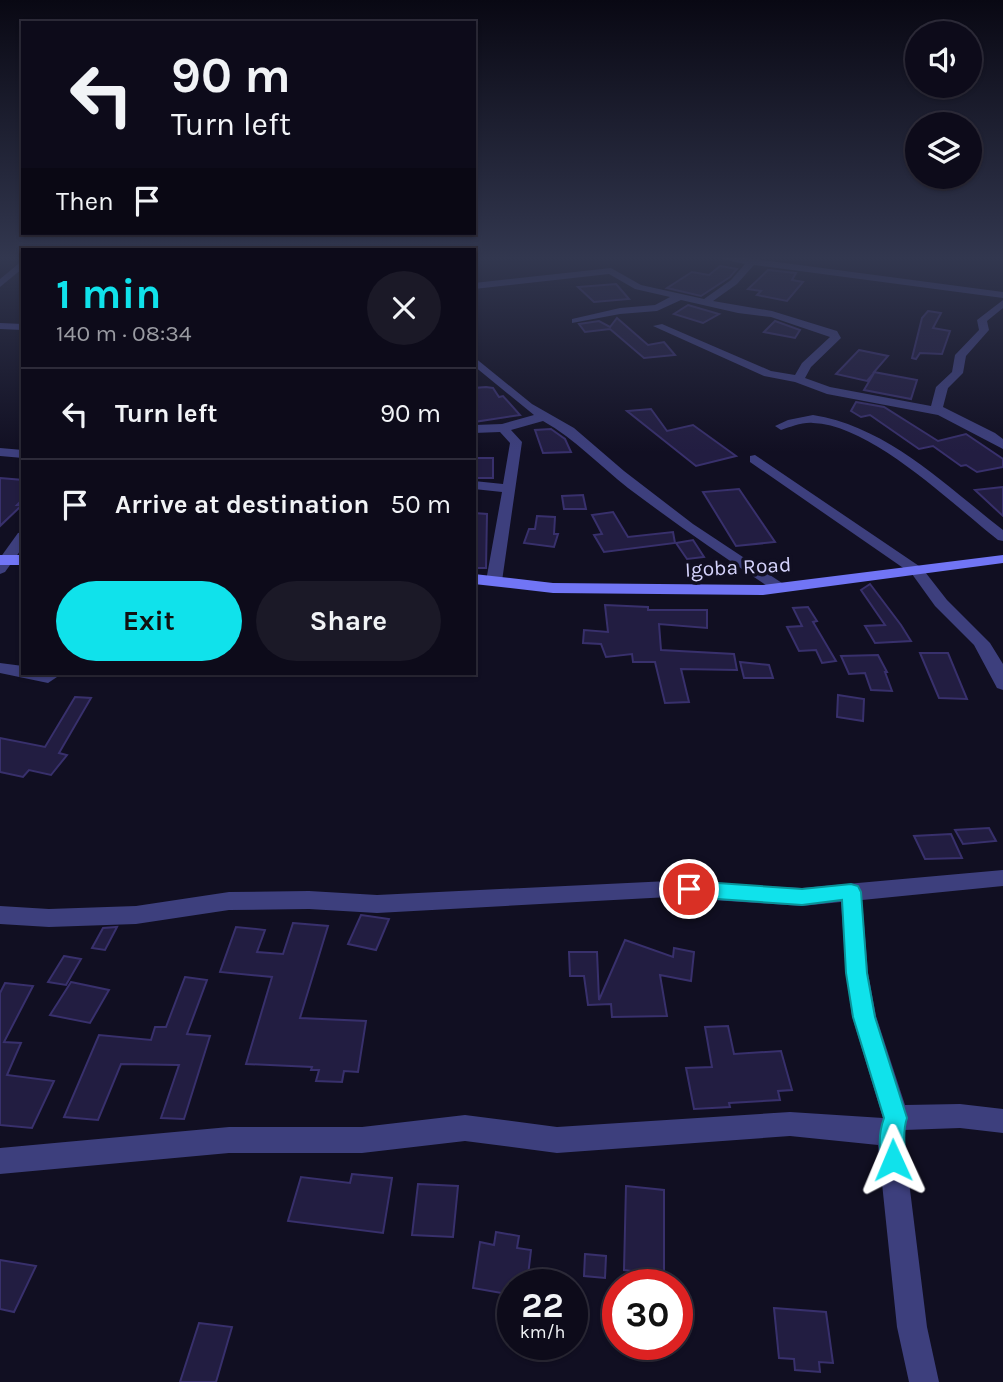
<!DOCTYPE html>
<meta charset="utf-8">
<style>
:root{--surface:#0d0b1a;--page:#1b1927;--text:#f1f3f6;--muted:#9a9ba2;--line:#2d2b39;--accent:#10e2eb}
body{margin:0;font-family:Karla,sans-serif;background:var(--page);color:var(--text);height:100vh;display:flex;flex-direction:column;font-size:26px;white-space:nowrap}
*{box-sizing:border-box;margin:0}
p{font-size:23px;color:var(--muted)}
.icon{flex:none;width:38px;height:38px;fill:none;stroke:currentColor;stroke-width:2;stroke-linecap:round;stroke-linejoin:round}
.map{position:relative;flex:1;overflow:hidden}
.side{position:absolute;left:21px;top:248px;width:455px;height:427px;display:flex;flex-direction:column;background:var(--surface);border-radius:0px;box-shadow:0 2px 5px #0004,0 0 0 2px var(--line)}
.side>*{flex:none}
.banner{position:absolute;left:21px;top:21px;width:455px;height:214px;border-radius:0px;box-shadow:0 2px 5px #0004,0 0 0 2px var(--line);background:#0d0b1a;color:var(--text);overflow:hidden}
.fabs{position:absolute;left:905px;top:21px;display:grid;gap:14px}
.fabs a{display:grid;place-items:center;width:77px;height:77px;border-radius:50%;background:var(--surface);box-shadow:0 2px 5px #0004,0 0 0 2px var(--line);font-size:35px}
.speed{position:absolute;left:497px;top:1269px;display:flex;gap:14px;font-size:35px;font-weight:700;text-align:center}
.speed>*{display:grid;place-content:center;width:91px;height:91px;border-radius:50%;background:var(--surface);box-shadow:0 2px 5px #0004,0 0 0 2px var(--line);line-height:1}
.speed small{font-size:18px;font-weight:400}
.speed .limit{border:10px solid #d22;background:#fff;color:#111}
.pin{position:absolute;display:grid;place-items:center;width:60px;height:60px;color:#fff;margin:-30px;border:4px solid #fff;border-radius:50%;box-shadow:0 2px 7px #0007}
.me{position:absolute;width:77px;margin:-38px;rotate:359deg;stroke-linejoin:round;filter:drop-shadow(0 0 5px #0008)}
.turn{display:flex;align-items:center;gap:24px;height:147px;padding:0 35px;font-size:32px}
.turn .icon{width:91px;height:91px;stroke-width:2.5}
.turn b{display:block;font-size:49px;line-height:60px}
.then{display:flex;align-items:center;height:66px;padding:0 35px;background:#0003;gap:14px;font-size:26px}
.round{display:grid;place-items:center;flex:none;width:74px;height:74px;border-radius:37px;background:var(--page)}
.summary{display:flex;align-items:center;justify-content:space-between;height:119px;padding:0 35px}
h1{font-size:42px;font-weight:700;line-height:52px;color:var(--accent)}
.primary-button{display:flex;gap:14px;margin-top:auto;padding:14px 35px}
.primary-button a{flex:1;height:80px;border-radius:42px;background:var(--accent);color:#111;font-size:28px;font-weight:700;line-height:80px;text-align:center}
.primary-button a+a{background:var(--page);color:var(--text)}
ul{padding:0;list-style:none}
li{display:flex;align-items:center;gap:21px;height:91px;padding:0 35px;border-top:2px solid var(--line)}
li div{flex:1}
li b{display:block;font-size:26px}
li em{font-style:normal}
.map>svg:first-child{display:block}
.building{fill:#221d41;stroke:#38306c;stroke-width:2}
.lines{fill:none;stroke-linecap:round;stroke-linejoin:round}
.street{fill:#3d3f7d;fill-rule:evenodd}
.secondary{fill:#7175f5;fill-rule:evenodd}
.route{fill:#10e2eb;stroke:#0a9399;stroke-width:2}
.labels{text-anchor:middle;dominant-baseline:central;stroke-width:7;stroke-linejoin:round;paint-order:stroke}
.street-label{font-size:21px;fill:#d5d3fc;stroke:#110f22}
</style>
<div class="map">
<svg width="1003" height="1382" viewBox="0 0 1003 1382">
<rect width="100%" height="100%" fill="#110f22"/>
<g class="building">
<polygon points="720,266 737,269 730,277 701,296 667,288 692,272 709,275"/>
<polygon points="768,270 796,273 792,280 803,282 787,301 757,295 761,291 748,289"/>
<polygon points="616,284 629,299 594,302 578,287"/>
<polygon points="688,305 719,314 703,323 674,314"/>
<polygon points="928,311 941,313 933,328 950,331 942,354 920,353 916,359 912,358 922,318"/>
<polygon points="617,318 648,345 664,342 675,355 644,358 610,329 585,332 579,324 599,321 610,327"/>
<polygon points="775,321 800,330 795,338 764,332"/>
<polygon points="859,350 888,356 874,372 917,380 911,399 864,390 874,373 867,381 836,374"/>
<polygon points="486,387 493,388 499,397 503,396 520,415 474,422 474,388"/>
<polygon points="856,402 884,407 938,441 966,434 1003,459 1003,467 977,472 966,465 961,466 933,446 919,449 870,415 861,417 851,411"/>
<polygon points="651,409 667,431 693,425 736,456 696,466 627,411"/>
<polygon points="551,429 565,439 571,452 543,453 535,430"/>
<rect x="474" y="458" width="19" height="20"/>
<polygon points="0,478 23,480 23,499 17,505 22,505 0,526"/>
<polygon points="1003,487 1003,516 975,490"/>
<polygon points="739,489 775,542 736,546 703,492"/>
<polygon points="583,495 586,509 564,509 562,496"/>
<polygon points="613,512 628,537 673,532 675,543 604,552 594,535 602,534 592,515"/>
<polygon points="474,513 487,514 486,568 474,568"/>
<polygon points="537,516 555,517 554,534 558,534 554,547 524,543 529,529 535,529"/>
<polygon points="693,540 704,557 687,559 676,543"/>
<polygon points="870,584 901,625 911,641 875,643 865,626 885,625 861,590"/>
<polygon points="605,605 648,607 648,610 707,610 707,628 659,624 661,650 734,654 737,670 681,669 689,702 665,703 655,662 633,662 632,654 606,657 601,644 583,643 584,630 608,632"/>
<polygon points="808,607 817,621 813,622 836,661 822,663 816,650 799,651 787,627 802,626 793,608"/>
<polygon points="920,653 948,653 967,699 939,698"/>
<polygon points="878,655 887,672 885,672 892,691 871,690 865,673 849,674 841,656"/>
<polygon points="740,662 769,665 773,678 744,678"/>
<polygon points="838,695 864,699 863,721 837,717"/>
<polygon points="75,697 91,698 59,753 67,755 51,775 29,770 23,777 0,772 0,738 45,747"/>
<polygon points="989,828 996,841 963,844 955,830"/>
<polygon points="951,834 962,858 925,859 914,836"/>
<polygon points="361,915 389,919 376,950 348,944"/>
<polygon points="293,923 328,926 300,1018 366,1021 358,1072 344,1071 342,1082 316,1081 319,1070 311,1070 312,1067 246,1064 272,977 220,972 236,927 265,930 257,952 283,954"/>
<polygon points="117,927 105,950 92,948 103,928"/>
<polygon points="625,940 673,957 674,948 694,952 691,981 660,975 667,1016 612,1017 611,1004 588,1005 584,976 570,976 569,952 597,952 599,1000"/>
<polygon points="64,956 81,959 66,985 48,982"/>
<polygon points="185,977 207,980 187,1034 210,1036 184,1119 161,1118 179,1065 121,1064 98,1120 64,1117 99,1035 151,1040 155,1027 166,1027"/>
<polygon points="71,982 109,990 90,1023 50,1015"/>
<polygon points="5,983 33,986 4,1042 21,1043 7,1075 54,1081 32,1128 0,1125 0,993"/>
<polygon points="728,1026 734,1054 781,1051 792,1090 778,1091 780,1100 729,1103 730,1107 694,1109 686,1068 712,1067 705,1027"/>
<polygon points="352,1174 392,1178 383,1233 288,1221 301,1177 350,1183"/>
<polygon points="418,1184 458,1186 453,1237 412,1235"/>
<polygon points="626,1186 664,1190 664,1275 624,1270"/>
<polygon points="496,1232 519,1236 517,1248 531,1250 527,1284 513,1284 513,1295 473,1288 480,1242 494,1245"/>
<polygon points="585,1254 606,1256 605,1278 584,1276"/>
<polygon points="0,1260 36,1266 14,1312 0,1309"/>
<polygon points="774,1308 826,1312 833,1363 819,1362 820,1372 795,1370 794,1359 779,1358"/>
<polygon points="199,1323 232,1327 216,1382 180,1382"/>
</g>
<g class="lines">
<g class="street">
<polygon points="718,258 746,258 1003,292 1003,298 754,265 737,284 713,301 772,311 837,331 841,338 811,367 805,378 830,387 931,406 936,387 952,372 955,355 979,330 977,320 1003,300 1003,308 987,321 989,330 966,356 963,373 948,388 943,407 995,433 1003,439 1003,449 938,415 827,394 795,382 764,376 653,326 662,324 771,371 795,375 802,363 830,337 771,317 738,313 681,300 657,311 620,314 572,323 572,319 620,308 655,305 670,297 635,289 609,274 474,289 474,283 611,268 641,285 704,299 731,280 745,264"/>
<polygon points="23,260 23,268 0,287 0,279"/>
<polygon points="0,323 23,324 23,330 0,329"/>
<path d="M474,357L532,404L574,428L624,471L693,524L785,585L788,588L785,591H775C725,558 676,524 628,488C599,465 575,439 543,421L511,430L522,442L502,581L499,584H489L486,581L502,492L474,489V481L503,484L510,443L500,432L474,433V425L502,424L534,415L474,366Z"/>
<path d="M813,415C888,427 945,485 1003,530V541L998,540C952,504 872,425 813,423C802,422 791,427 781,430L775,426L788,420Z"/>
<polygon points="0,448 23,450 23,458 0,456"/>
<polygon points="755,455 922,568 947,600 990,643 1003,664 1003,690 997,688 974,645 935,606 912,574 750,462 750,456"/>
<polygon points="23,532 23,547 5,572 0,574 0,558 18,533"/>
<polygon points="0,663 23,666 23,674 55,674 57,677 48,683 0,673"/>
<polygon points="1003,870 1003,886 862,900 868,973 876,1016 905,1105 960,1104 1003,1109 1003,1133 960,1128 904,1130 903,1133 927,1327 939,1382 909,1382 897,1327 878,1145 790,1136 557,1153 465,1141 362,1153 229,1153 0,1174 0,1148 229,1127 362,1127 465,1115 557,1127 790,1112 883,1118 852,1016 846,973 841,902 802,906 669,897 377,913 309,909 229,910 136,924 49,927 0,924 0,906 49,909 136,906 229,892 309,891 377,895 669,881 802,888"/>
</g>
<g class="secondary">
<rect x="0" y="555" width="23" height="10"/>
<polygon points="1003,555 1003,563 763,595 553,593 474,584 474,574 553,583 763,585"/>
</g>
</g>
<linearGradient id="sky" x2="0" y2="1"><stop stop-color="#090813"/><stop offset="0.57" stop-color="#32374f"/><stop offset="1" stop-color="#32374f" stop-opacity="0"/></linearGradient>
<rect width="1003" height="452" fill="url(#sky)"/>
<path class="route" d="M689,881L802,889L851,884L858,886L861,892L867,973L875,1017L907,1118C900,1138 909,1152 902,1168L893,1171L885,1168C878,1151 878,1135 884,1118L853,1017L846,973L842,900L802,905L689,897L682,895L680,889L682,884Z"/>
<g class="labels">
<g class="street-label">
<text transform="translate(738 567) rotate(-3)">Igoba Road</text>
</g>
</g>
</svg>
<div class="fabs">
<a><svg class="icon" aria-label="sound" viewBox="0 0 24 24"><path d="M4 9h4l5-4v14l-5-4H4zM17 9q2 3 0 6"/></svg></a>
<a><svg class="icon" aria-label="layers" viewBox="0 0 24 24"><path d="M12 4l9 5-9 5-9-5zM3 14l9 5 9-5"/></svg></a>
</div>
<div class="speed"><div>22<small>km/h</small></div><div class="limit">30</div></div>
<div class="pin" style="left:689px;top:889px;background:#d93025"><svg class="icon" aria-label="arrive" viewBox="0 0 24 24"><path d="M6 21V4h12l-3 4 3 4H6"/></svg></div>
<svg class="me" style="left:893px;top:1160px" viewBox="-20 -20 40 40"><path d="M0-17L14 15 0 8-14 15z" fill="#10e2eb" stroke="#fff" stroke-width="4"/></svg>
<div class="banner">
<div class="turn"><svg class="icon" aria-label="left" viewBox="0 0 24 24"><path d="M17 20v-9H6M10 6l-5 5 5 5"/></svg><div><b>90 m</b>Turn left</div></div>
<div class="then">Then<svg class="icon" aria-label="arrive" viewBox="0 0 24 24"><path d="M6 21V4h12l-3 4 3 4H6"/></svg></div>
</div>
<section class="side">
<div class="summary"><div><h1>1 min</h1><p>140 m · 08:34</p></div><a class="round"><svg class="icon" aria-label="close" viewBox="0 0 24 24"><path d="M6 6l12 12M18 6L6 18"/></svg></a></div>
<ul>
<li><svg class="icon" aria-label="left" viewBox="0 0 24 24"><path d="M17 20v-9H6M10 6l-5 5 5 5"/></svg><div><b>Turn left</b></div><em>90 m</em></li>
<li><svg class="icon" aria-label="arrive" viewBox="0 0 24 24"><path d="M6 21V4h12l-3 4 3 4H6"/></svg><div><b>Arrive at destination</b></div><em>50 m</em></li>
</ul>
<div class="primary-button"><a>Exit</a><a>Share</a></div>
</section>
</div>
